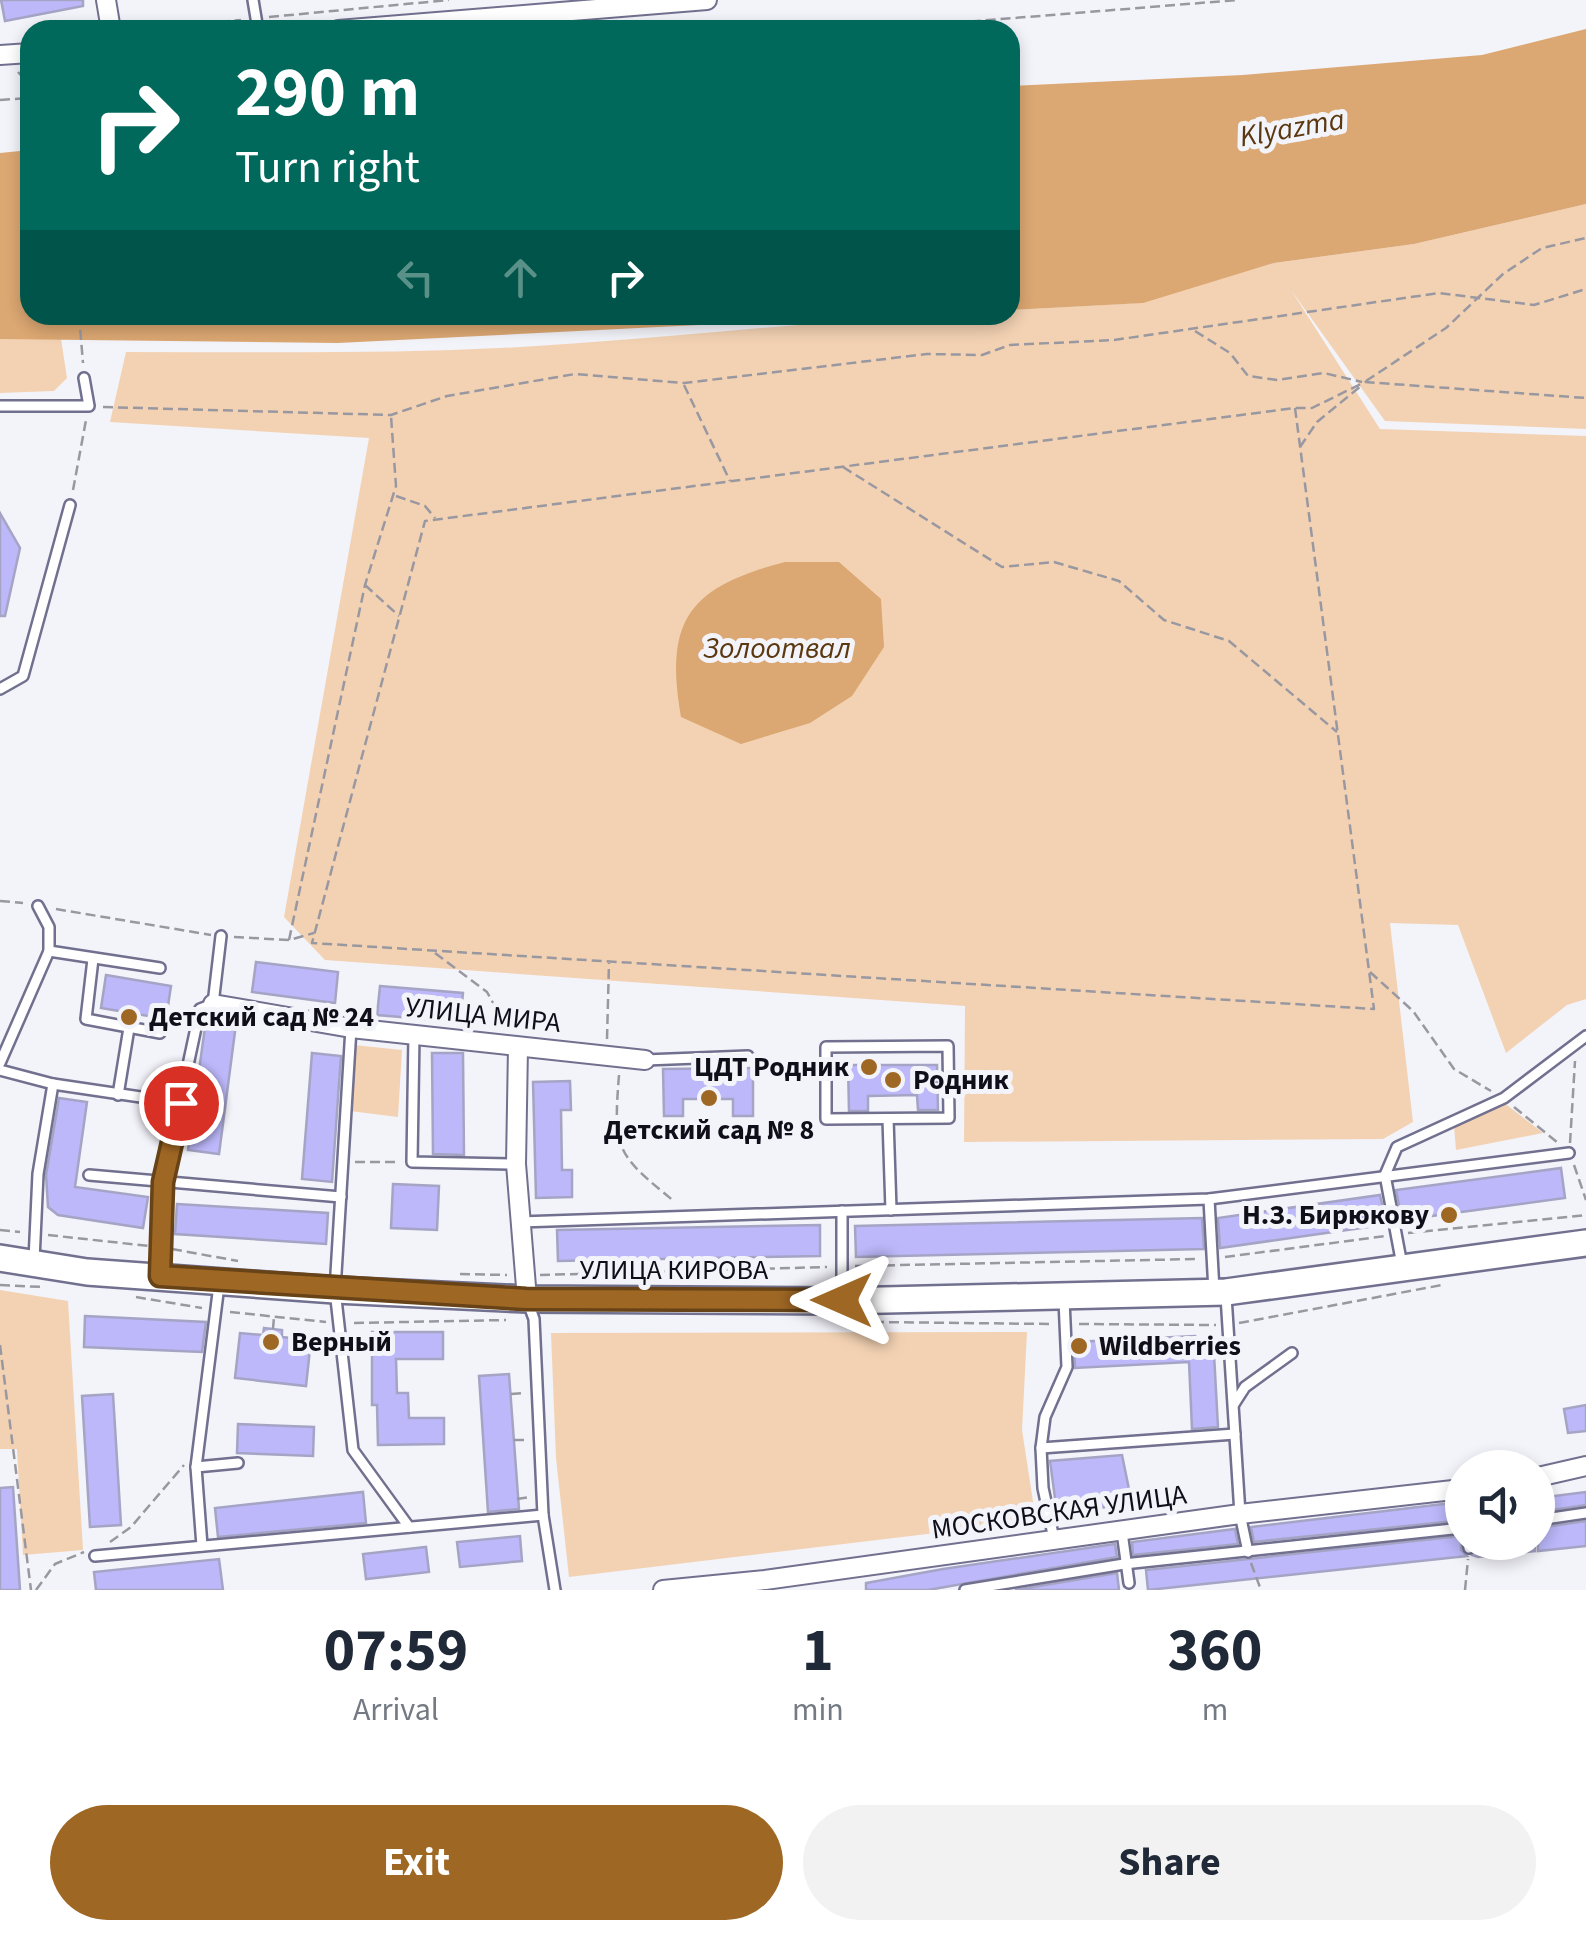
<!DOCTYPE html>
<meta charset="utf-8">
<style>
:root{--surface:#fff;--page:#f2f2f3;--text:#1f2937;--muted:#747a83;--accent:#9f6724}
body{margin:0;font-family:"Source Sans 3",sans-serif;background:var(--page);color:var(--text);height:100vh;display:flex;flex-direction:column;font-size:38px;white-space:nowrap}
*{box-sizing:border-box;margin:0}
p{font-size:32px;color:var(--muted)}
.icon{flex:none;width:55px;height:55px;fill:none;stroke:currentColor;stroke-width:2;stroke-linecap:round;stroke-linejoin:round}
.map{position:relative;height:1590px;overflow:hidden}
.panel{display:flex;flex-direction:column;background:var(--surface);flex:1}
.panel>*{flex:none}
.top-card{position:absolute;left:20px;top:20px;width:1000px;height:305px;border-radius:30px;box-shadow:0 5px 15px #0003;background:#00695c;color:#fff;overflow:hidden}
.buttons{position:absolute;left:1445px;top:1450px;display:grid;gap:20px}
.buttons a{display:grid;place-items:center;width:110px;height:110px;border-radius:50%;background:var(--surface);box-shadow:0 5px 15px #0003;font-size:50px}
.pin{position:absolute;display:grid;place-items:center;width:85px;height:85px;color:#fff;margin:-42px;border:5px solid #fff;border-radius:50%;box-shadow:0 2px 10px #0007}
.me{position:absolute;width:110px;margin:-55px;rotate:270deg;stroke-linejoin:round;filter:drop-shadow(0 0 8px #0008)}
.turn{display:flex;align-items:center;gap:35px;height:210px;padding:0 50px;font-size:45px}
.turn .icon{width:130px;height:130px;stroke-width:2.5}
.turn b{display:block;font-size:70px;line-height:85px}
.lanes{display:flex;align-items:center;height:95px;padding:0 50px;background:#0003;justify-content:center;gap:50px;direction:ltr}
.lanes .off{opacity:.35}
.eta{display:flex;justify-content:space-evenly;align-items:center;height:170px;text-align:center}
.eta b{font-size:60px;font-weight:700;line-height:70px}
.action{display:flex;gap:20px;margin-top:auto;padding:20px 50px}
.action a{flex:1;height:115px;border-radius:60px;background:var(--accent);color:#fff;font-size:40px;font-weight:700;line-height:115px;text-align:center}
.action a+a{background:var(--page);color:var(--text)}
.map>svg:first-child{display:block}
.green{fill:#f3d2b3}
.water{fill:#dba772}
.building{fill:#bcb8fa;stroke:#a5a4c5;stroke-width:2.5}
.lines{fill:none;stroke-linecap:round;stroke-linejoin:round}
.lane-casing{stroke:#71708f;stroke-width:14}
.street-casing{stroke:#71708f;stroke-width:22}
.secondary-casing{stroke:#71708f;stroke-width:30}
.path{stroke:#9998a1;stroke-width:2.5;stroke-dasharray:10 5;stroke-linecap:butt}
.lane{stroke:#fff;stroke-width:9}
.street{stroke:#fff;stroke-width:18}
.secondary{stroke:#fff;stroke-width:25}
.route-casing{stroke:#674317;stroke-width:25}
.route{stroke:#9f6724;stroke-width:18}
.poi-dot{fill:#9f6724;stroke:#f3f3fa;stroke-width:4}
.labels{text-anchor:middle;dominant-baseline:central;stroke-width:10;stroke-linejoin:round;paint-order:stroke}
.street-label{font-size:28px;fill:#0f0e19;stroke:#f3f3fa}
.poi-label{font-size:28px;font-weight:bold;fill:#0f0e19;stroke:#f3f3fa;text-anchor:start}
.water-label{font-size:30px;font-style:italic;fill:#5b380f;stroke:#f3f3fa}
</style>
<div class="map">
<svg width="1586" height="1590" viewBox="0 0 1586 1590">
<rect width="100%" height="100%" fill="#f3f3fa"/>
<g class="green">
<path d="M1586,204V429L1385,421L1291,290L1380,429L1586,436V999L1567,1005L1506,1053L1458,925L1390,923L1413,1122L1383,1139L964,1142L965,1006L325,960L284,917L369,438L110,422L126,352C278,352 429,355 580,343C724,333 865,315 1010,315V310L1138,303L1274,263L1414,244Z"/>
<polygon points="0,339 61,339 67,378 54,391 0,393"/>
<polygon points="354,1045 402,1050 398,1117 350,1111"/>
<polygon points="1503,1102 1543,1133 1456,1150 1454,1126"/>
<polygon points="0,1290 68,1301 83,1550 23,1555 17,1449 0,1449"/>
<polygon points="1027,1332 1022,1430 1036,1521 569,1577 556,1458 551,1333"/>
</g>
<g class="water">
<polygon points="1586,29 1586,204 1414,244 1274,263 1143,303 1010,310 1010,86 1243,75 1482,55"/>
<polygon points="30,150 30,315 901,315 338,343 0,339 0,153"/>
<path d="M785,562H839L881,599L884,647L852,696L810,723L741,744L681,717C664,620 689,587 785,562Z"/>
</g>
<g class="building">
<polygon points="1,0 83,0 83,6 5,21"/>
<polygon points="0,513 20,548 5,616 0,616"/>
<polygon points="256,962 338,972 335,1003 252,992"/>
<polygon points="106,975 171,986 166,1019 101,1008"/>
<polygon points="380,986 463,993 460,1022 377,1015"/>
<polygon points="206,1020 236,1024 219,1154 188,1150"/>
<polygon points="312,1053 341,1056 332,1182 302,1179"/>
<polygon points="432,1053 463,1053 464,1155 433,1154"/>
<polygon points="848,1065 937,1065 938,1110 918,1110 917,1095 868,1096 868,1111 849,1111"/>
<polygon points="753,1068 753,1116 733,1116 733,1099 683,1099 683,1116 664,1116 663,1069"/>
<polygon points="570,1081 571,1110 561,1110 562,1170 572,1170 572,1197 536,1198 533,1082"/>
<polygon points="59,1098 87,1102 75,1187 148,1197 143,1228 58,1215 48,1207 46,1175"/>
<polygon points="1561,1168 1565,1198 1402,1220 1396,1190"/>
<polygon points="393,1184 439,1186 437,1230 391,1228"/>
<polygon points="1380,1195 1386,1222 1382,1225 1220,1248 1218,1218"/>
<polygon points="177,1204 328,1213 326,1244 175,1234"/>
<polygon points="1202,1218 1204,1249 856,1257 855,1226"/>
<polygon points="820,1225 820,1256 558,1261 557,1230"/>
<polygon points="85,1316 206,1322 202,1352 84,1347"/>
<polygon points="264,1328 282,1330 282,1337 311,1340 306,1386 235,1378 240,1333 263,1335"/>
<polygon points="372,1332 443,1332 443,1359 396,1359 397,1393 408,1393 409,1418 444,1418 444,1444 378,1445 377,1405 372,1405"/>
<polygon points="1195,1336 1214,1354 1218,1427 1192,1429 1189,1362 1075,1368 1074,1342"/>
<polygon points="509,1374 519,1509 488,1512 479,1376"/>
<polygon points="113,1394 121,1525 90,1527 82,1396"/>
<polygon points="1586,1405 1586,1431 1568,1433 1564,1409"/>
<polygon points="238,1424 314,1427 313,1456 237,1453"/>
<polygon points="1122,1455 1132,1504 1057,1513 1050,1461"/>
<polygon points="13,1487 20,1590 0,1590 0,1488"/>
<polygon points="363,1492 366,1523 218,1537 215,1508"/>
<polygon points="1586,1492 1586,1505 1538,1512 1538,1498"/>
<polygon points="1452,1503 1454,1521 1254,1542 1251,1527"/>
<polygon points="1586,1521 1586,1546 1538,1551 1538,1528"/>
<polygon points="1235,1529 1238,1544 1133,1555 1132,1542"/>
<polygon points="520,1536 522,1561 460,1567 457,1542"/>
<polygon points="1461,1536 1461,1550 1467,1556 1148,1590 1146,1570"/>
<polygon points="1476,1542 1535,1542 1535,1551 1478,1557 1472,1555"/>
<polygon points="1115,1544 1117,1557 928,1590 866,1590 866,1583 943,1569"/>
<polygon points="426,1547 429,1572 366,1579 363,1554"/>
<polygon points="219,1559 223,1590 96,1590 94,1572"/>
<polygon points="1117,1573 1119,1590 1015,1590"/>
</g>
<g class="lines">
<defs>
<g id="lane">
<polyline points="253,0 258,30"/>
<polyline points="0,406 89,406 84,378"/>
<polyline points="0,689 23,676 70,505"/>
<polyline points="49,951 160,968"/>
<polyline points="93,959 86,1019 160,1033"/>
<polyline points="351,1028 335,1290 353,1450 409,1527"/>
<polyline points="414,1034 412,1162 516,1164"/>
<polygon points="948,1046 949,1118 826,1119 826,1047"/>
<polyline points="645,1060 748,1056"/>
<polyline points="0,1063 49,951 49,927 38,906"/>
<polyline points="0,1070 53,1084 181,1103"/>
<polyline points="118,1095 129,1028"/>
<polyline points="888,1119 891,1210"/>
<polyline points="89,1175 341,1197"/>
<polyline points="1209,1199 1214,1291"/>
<polyline points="520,1222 1209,1199 1569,1153"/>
<polyline points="34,1260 38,1174 53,1084"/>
<polyline points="1402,1265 1385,1175 1397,1147 1504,1098 1586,1036"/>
<polyline points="159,1274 163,1182 200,1009 213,1004 221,936"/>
<polyline points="1226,1296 1240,1514 1248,1552"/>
<polyline points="842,1298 842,1211"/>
<polyline points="527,1300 534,1319 543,1515 555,1590"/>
<polyline points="1234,1404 1245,1387 1292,1353"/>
<polyline points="1041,1448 1235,1434"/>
<polyline points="196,1467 238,1463"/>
<polyline points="1538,1520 1586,1513"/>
<polyline points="1122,1532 1129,1583"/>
<polyline points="1054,1539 1043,1488 1041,1448 1045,1417 1067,1367 1064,1300"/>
<polyline points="1468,1542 1469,1548"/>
<polyline points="202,1546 196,1467 219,1285"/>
<polyline points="95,1556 543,1515"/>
<polyline points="965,1590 1124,1564 1462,1528"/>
</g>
<g id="street">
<polyline points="106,0 111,30"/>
<polyline points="338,30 707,0"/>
<polyline points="0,55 30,53"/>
<polyline points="213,1004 351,1028 645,1060"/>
<polyline points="518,1047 516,1164 527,1299"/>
<polyline points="1538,1477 1586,1466"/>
<polyline points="663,1590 765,1580 1240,1514 1462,1489"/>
</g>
<polyline id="secondary" points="0,1258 87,1272 335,1290 527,1299 842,1301 1226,1292 1586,1243"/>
</defs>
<use href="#lane" class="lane-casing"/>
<use href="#street" class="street-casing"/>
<use href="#secondary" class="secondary-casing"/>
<g class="path">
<polyline points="269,17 449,0"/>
<polyline points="130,30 241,20"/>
<polyline points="866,30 1237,0"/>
<polyline points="18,72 30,85"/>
<polyline points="0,100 30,98"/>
<polyline points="79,315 83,363"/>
<polyline points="1195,331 1230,353 1248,376 1277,380 1324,373 1362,382"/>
<polyline points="1366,381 1446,328 1503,274 1542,248 1586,238"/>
<polyline points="684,385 730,481"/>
<polyline points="103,407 391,415 447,396 575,374 684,383 927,354 982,355 1010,345 1114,340 1439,293 1534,305 1586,289"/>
<polyline points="1295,408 1374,1009 312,943 425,521 1295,408 1312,408 1365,382 1586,398"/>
<polyline points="1300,447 1317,422 1361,386"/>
<polyline points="843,467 1002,567 1054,562 1119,581 1164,620 1229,641 1337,732"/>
<polyline points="73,490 86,420"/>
<polyline points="396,496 425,506 435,518"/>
<polyline points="365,585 399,616"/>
<polyline points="0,901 23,903"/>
<polyline points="56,909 211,935"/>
<polyline points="234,937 289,940 314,933"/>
<polyline points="289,940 365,585 396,486 391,416"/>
<polyline points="435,953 487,992 507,1028"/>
<polyline points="1370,972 1413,1011 1454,1069 1491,1091"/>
<polyline points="607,1039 609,963"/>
<path d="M619,1075C613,1150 616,1154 675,1202"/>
<polyline points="1514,1107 1558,1143"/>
<polyline points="1570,1143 1575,1061"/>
<polyline points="355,1162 397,1162"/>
<polyline points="1574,1165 1586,1200"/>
<polyline points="0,1230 20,1232"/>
<polyline points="1408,1233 1586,1215"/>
<polyline points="48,1235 149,1246"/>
<polyline points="172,1249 238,1261"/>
<polyline points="1225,1257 1386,1236"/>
<polyline points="855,1266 1197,1259"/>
<polyline points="460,1274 507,1275"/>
<polyline points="540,1275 827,1267"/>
<polyline points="0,1285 43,1287"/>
<polyline points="136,1297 202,1308"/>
<polyline points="230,1312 326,1322"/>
<polyline points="874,1322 1051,1324"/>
<polyline points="354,1323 506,1320"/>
<polyline points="1239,1323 1442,1285"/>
<polyline points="1079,1324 1216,1325"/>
<polyline points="273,1329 274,1317"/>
<polyline points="0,1345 31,1590"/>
<polyline points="511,1394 524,1393"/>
<polyline points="514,1440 528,1440"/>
<polyline points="517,1499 531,1497"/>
<polyline points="110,1542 131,1527 184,1465"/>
<polyline points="1251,1563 1261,1590"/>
<polyline points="36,1590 55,1564 84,1552"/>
<polyline points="1465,1590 1468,1559"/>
</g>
<use href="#lane" class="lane"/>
<use href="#street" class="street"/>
<use href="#secondary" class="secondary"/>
</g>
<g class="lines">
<defs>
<polyline id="route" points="181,1103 163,1182 160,1276 526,1299 842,1300"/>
</defs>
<use href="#route" class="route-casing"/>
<use href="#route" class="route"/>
</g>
<g class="poi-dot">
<circle cx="129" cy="1017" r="10"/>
<circle cx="869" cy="1067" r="10"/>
<circle cx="893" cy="1080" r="10"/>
<circle cx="709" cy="1098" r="10"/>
<circle cx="1449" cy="1215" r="10"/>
<circle cx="271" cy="1342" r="10"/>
<circle cx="1079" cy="1346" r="10"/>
</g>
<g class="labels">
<g class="street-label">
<text transform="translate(483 1015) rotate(6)">УЛИЦА МИРА</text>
<text x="674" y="1270">УЛИЦА КИРОВА</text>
<text transform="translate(1059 1512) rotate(-8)">МОСКОВСКАЯ УЛИЦА</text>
</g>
<g class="poi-label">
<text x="149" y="1017">Детский сад № 24</text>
<text x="849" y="1067" text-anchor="end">ЦДТ Родник</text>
<text x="913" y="1080">Родник</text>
<text x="709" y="1130" text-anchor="middle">Детский сад № 8</text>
<text x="1429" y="1215" text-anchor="end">Н.З. Бирюкову</text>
<text x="291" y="1342">Верный</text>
<text x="1099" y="1346">Wildberries</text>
</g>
<g class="water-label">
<text transform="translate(1292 128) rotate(-10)">Klyazma</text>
<text x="777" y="648">Золоотвал</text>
</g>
</g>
</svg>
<div class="buttons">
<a><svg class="icon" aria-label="sound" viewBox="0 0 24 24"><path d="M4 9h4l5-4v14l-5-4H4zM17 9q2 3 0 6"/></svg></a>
</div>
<div class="pin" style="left:181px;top:1103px;background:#d93025"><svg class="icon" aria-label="arrive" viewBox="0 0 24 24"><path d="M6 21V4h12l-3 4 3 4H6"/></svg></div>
<svg class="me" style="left:842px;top:1300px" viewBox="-20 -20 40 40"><path d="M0-17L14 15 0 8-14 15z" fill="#9f6724" stroke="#fff" stroke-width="4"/></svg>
<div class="top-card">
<div class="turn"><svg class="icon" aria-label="right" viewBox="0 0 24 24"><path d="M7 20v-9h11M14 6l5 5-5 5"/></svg><div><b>290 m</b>Turn right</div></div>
<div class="lanes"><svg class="icon off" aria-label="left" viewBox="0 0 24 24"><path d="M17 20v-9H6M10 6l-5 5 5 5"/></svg><svg class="icon off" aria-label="ahead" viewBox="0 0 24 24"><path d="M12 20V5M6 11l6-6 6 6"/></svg><svg class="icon" aria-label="right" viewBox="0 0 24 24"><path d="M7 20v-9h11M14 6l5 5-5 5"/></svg></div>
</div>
</div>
<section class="panel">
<div class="eta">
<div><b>07:59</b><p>Arrival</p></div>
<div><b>1</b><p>min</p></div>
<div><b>360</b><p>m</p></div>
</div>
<div class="action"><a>Exit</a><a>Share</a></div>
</section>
